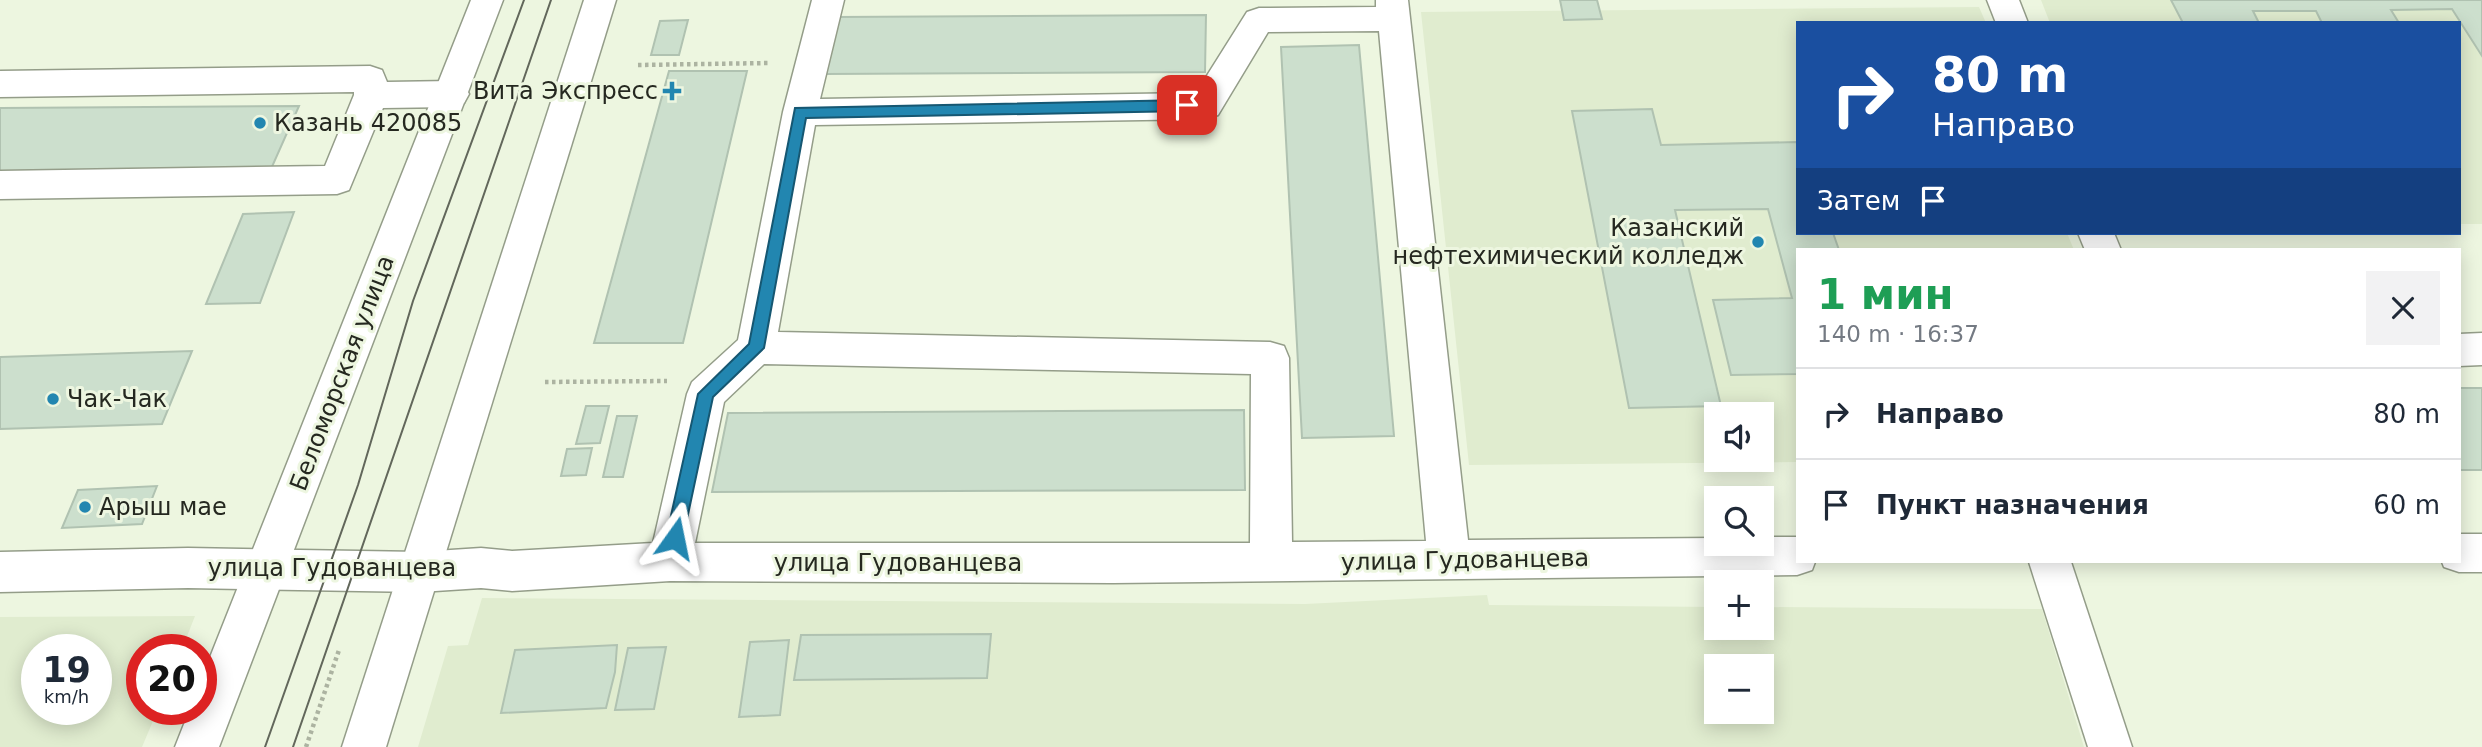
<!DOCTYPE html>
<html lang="ru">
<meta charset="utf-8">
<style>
:root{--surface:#fff;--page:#f2f2f3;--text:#1f2937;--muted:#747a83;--line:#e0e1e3}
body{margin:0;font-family:"DejaVu Sans",sans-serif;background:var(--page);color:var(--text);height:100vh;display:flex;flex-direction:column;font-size:26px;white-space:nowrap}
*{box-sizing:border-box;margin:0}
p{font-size:23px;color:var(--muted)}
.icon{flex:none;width:38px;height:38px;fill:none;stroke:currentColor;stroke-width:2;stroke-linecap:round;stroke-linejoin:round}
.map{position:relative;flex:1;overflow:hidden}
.side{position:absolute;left:1796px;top:248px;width:665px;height:315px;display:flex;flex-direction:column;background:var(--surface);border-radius:0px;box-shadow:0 4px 18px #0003}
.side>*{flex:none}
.top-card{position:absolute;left:1796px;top:21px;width:665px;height:214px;border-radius:0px;box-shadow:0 4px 18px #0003;background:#1a4fa0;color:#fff;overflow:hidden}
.buttons{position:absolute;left:1704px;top:402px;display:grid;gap:14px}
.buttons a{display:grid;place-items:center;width:70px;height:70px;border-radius:0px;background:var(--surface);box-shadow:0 4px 18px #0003;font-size:35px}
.speed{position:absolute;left:21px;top:634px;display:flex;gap:14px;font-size:35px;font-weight:700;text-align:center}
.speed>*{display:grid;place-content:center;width:91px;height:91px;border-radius:50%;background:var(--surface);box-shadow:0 4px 18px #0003;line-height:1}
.speed small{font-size:18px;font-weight:400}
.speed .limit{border:10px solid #d22;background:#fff;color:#111}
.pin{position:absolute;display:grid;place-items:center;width:60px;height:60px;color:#fff;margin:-30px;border-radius:14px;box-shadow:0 4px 10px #0006}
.me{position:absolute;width:77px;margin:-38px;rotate:12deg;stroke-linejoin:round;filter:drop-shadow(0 0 5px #0008)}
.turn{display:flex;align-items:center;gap:24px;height:147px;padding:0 21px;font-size:32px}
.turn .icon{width:91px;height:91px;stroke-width:2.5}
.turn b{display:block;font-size:49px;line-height:60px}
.then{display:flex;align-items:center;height:66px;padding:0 21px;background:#0003;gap:14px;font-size:26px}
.round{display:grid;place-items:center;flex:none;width:74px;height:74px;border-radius:0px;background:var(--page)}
.head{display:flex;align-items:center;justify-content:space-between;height:119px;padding:0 21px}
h1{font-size:42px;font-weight:800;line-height:52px;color:#1e9e55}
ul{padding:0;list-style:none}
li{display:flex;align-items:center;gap:21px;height:91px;padding:0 21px;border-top:2px solid var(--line)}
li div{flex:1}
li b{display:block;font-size:26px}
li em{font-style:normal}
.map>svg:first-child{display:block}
.built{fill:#e0eccf;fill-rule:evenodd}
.building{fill:#ccdfcd;stroke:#b0c2b1;stroke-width:2}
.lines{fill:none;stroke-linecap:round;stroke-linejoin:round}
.minor-casing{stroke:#949d89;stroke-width:3}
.major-casing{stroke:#949d89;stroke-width:3}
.path{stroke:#acb3a1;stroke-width:4.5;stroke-dasharray:3.5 3.5;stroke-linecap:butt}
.minor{fill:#fff;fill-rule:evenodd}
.major{fill:#fff;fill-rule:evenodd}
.tram{stroke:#62675b;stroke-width:2}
.route{fill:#2286b0;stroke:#165772;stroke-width:2}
.poi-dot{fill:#2286b0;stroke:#edf6e0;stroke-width:2.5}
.labels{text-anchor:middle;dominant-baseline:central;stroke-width:6;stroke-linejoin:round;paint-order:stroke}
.poi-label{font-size:24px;fill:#252820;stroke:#edf6e0;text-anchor:start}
.street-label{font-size:24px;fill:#252820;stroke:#edf6e0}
</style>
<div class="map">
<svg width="2482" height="747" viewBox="0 0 2482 747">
<rect width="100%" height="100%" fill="#edf6e0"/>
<g class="built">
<polygon points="2041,0 2482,0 2482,224 2459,224 2459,23 2050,23"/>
<path d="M1979,7L1986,23H1797V233H2067L2074,250H1797V462L1469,465L1421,12ZM1717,415H1762V460H1717Z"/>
<path d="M1487,595L1489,605L1717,607V628H1762V607L2042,609L2084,747H418L448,646L468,645L482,598L1305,604ZM1717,667H1762V712H1717Z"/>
<path d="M195,616L182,649H142V709H158L142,747H0V617ZM96,649V709H37V649Z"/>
</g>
<g class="building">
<polygon points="1560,0 1597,0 1602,19 1564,20"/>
<polygon points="2171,0 2482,0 2482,56 2452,9 2391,10 2399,23 2322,23 2316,11 2253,11 2259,23 2183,23"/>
<polygon points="1206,15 1205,72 825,74 836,17"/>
<polygon points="688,20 679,55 651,55 660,21"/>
<polygon points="1359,45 1394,436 1302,438 1281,47"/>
<polygon points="669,71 747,71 683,343 594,343"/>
<polygon points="299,106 271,169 0,171 0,108"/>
<polygon points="1652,109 1661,145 1797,142 1797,233 1833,233 1839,250 1797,250 1797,374 1731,375 1713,300 1792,298 1768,209 1675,210 1721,406 1629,408 1572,111"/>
<polygon points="294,212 260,303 206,304 243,214"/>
<polygon points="192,351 162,424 0,429 0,357"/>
<rect x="2459" y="388" width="23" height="82"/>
<polygon points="586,406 609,406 600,443 576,444"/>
<polygon points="1244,410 1245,490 712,492 728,413"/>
<polygon points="617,416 637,416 623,477 603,477"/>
<polygon points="592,448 586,475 561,476 567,449"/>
<polygon points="157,486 142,524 62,528 78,490"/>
<polygon points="991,634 987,678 794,680 801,635"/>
<polygon points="789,640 780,715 739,717 750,642"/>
<polygon points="617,645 615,672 606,708 501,713 515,650"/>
<polygon points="666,647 654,709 615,710 628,648"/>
</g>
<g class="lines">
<defs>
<g id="minor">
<path d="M812,0H844L820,99L1196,93L1247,12L1259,8L1376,7V0H1408L1468,540L1717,538V544H1762V537H1797V562H1815L1812,570L1797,575L1113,583L670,581L512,591L481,588L420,592L188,588L0,592V552L188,548L420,552L481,548L512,551L653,543L687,394L692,382L738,340L783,112ZM1379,31L1426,541L1292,542L1289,358L1284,346L1270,342L778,332L815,125L1206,119L1218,115L1268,32ZM764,364L1251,374L1250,543H695L724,402Z"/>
<polygon points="1987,0 2019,0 2028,23 1996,23"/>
<polygon points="370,66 382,70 387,82 452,81 464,85 469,94 464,103 452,107 383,108 349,190 337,194 0,199 0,171 325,166 354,95 354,92 0,97 0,71"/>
<polygon points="2078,233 2114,233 2121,250 2085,250"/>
<polygon points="2482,333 2482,365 2459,366 2459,334"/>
<polygon points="2459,534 2482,534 2482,572 2459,572 2444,567 2442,562 2459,562"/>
<polygon points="2029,562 2071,562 2132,747 2088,747"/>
</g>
<g id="major">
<polygon points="471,0 503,0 219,747 175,747 190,709 201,709 201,680"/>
<polygon points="584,0 616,0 386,747 342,747"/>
</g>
</defs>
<use href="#minor" class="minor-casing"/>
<use href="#major" class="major-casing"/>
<g class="path">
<polyline points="638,65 770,63"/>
<polyline points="545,382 667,381"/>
<polyline points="306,747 339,650"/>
</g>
<use href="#minor" class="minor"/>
<use href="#major" class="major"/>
<g class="tram">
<polyline points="265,747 358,485 413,301 524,0"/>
<polyline points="293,747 551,0"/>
</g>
</g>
<polygon class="route" points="1187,100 1194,105 1187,111 806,118 764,348 713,397 683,538 681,544 675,546 669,544 666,538 698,394 749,344 795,108"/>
<g class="poi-dot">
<path d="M668.5 80.5h7v7h7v7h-7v7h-7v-7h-7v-7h7z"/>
<circle cx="260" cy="123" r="7"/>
<circle cx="1758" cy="242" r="7"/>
<circle cx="53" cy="399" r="7"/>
<circle cx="85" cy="507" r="7"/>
</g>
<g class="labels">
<g class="poi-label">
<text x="658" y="91" text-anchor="end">Вита Экспресс</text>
<text x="274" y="123">Казань 420085</text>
<text x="1744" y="228" text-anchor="end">Казанский<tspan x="1744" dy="28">нефтехимический колледж</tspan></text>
<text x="67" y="399">Чак-Чак</text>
<text x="99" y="507">Арыш мае</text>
</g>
<g class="street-label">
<text transform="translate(342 373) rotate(-69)">Беломорская улица</text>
<text transform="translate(1465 560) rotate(-1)">улица Гудованцева</text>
<text x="898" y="563">улица Гудованцева</text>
<text x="332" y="568">улица Гудованцева</text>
</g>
</g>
</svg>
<div class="buttons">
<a><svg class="icon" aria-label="sound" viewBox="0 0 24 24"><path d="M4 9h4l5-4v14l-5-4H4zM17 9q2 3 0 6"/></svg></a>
<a><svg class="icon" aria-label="search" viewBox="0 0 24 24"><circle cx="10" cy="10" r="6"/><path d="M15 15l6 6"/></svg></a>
<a>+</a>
<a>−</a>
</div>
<div class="speed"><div>19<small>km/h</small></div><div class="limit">20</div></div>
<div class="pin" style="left:1187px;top:105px;background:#d93025"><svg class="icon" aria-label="arrive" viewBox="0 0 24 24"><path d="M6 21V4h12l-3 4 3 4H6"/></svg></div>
<svg class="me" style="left:675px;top:538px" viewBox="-20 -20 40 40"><path d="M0-17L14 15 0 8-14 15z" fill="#2286b0" stroke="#fff" stroke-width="4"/></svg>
<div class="top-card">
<div class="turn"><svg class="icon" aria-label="right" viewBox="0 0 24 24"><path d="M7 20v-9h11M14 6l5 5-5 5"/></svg><div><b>80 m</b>Направо</div></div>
<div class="then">Затем<svg class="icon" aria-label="arrive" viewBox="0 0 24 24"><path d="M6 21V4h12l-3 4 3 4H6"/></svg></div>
</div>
<section class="side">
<div class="head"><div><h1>1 мин</h1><p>140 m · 16:37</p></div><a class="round"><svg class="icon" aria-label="close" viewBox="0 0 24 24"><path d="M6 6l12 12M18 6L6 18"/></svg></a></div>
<ul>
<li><svg class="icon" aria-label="right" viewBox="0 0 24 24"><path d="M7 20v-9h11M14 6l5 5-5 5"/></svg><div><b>Направо</b></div><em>80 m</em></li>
<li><svg class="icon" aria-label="arrive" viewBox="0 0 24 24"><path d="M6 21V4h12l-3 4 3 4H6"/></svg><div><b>Пункт назначения</b></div><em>60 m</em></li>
</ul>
</section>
</div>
